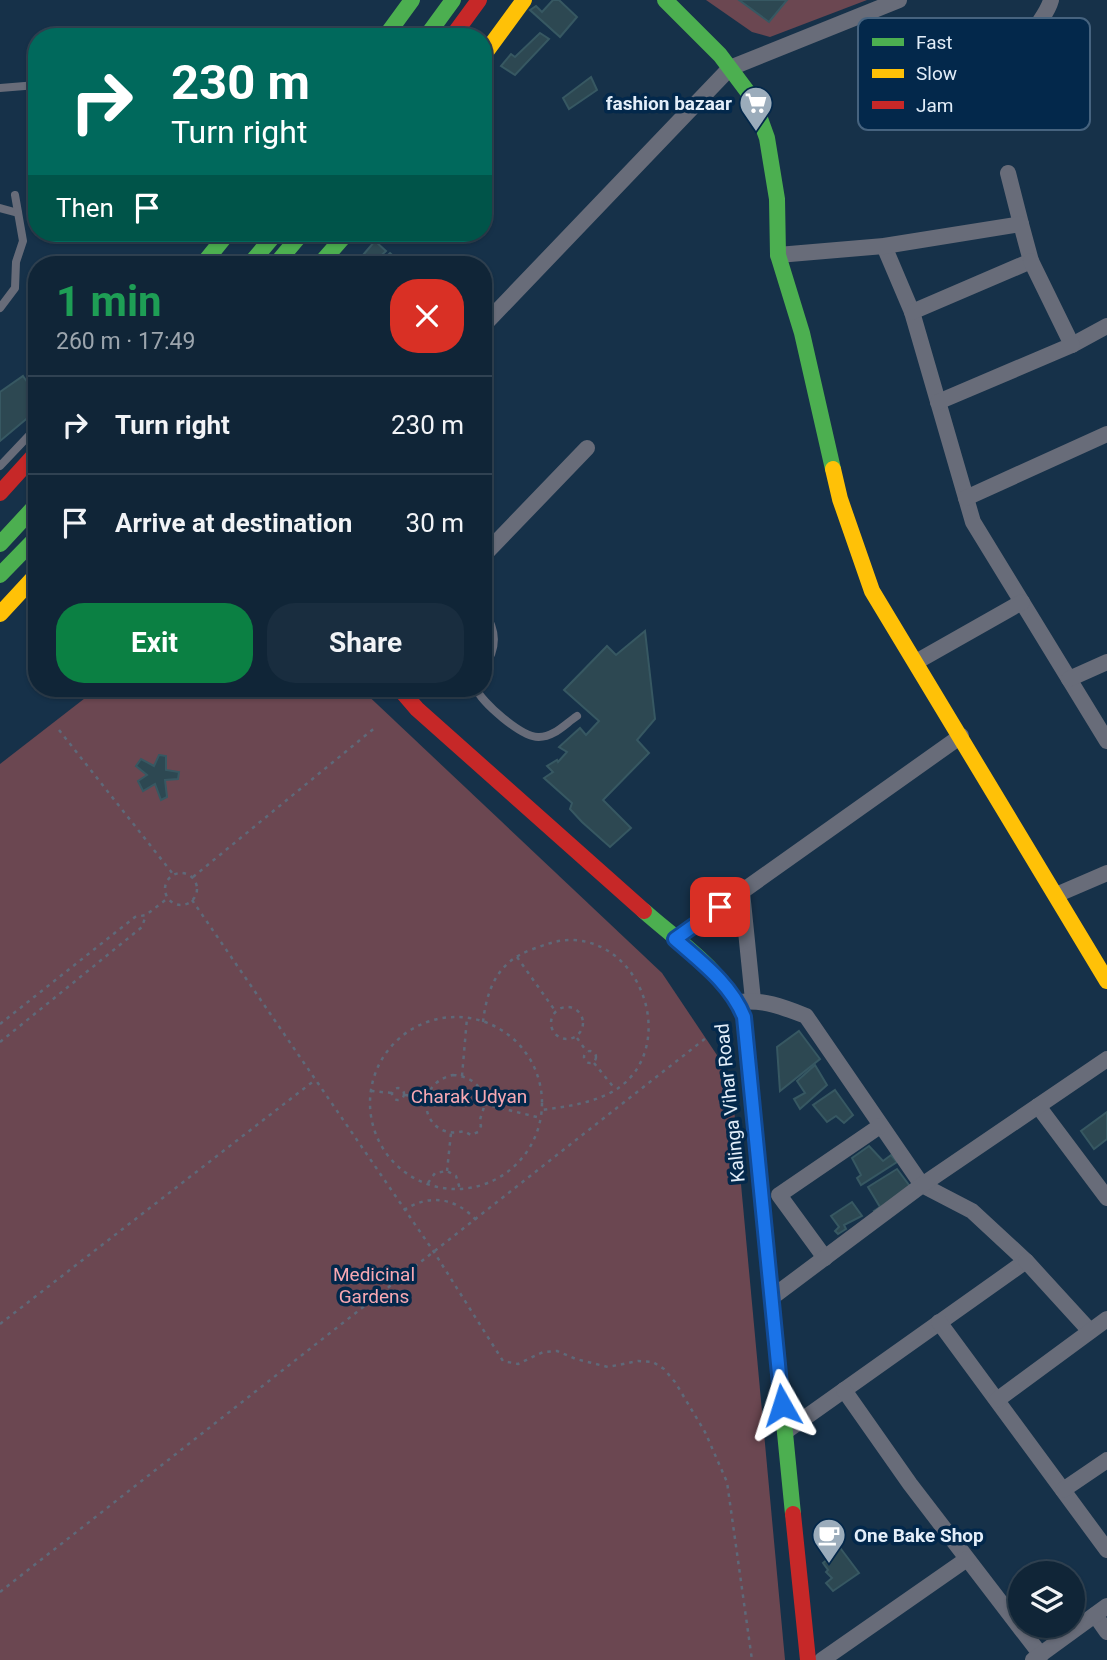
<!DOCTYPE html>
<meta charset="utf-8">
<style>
:root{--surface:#102537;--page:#192d3f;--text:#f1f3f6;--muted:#9ca5ad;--line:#304252;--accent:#0b8043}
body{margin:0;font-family:Roboto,sans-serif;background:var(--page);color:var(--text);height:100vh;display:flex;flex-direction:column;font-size:26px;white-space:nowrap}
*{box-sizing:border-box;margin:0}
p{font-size:23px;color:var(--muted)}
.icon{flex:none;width:38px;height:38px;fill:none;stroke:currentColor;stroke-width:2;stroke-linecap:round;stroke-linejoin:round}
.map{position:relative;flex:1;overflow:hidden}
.details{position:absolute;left:28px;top:256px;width:464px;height:441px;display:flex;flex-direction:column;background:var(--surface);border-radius:28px;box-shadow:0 2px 5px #0004,0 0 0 2px var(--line)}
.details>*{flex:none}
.guide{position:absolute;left:28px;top:28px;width:464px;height:214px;border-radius:28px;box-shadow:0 2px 5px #0004,0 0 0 2px var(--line);background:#00695c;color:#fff;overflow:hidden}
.fabs{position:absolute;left:1008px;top:1561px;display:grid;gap:14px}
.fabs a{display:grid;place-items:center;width:77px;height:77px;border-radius:50%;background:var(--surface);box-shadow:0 2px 5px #0004,0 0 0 2px var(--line);font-size:35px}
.pin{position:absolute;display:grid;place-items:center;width:60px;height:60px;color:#fff;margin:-30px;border-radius:14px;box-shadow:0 4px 10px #0006}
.me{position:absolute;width:77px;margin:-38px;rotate:354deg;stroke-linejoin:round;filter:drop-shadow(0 0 5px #0008)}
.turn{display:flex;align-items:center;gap:24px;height:147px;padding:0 28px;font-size:32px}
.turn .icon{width:91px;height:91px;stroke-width:2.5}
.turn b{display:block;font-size:49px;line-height:60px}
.then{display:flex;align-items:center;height:66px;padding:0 28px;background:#0003;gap:14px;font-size:26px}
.round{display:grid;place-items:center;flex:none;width:74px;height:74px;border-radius:28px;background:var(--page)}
.headline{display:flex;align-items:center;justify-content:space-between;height:119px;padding:0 28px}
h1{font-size:42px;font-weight:700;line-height:52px;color:#1e9e55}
.action{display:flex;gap:14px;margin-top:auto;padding:14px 28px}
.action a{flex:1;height:80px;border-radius:28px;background:var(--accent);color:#fff;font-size:28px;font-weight:700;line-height:80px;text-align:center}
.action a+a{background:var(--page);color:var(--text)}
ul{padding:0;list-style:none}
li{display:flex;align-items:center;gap:21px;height:98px;padding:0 28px;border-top:2px solid var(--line)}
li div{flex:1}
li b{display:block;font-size:26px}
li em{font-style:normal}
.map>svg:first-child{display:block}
.green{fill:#6b4751}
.building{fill:#2d4852;stroke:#375862;stroke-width:2}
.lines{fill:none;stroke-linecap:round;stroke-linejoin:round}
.path{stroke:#5e6979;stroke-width:2.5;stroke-dasharray:3.5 5;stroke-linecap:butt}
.lane{stroke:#686c79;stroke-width:8}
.street{stroke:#686c79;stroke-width:16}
.fast{stroke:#4caf50;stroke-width:16}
.slow{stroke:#ffc107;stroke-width:16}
.jam{stroke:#c62828;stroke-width:16}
.route-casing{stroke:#114b97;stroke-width:18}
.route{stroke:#1a73e8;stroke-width:12}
.labels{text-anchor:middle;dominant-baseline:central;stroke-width:7;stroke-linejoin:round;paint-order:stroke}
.poi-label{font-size:19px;font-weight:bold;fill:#e3eef9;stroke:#03284b;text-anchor:end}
.park-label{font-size:19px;fill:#f7a8b2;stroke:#03284b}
.street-label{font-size:19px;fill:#e3eef9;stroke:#03284b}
.key{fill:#03284b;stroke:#46637f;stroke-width:2}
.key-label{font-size:19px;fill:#e3eef9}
</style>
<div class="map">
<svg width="1107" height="1660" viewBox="0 0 1107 1660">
<rect width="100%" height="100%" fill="#163149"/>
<g class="green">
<polygon points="706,0 867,0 770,37 752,32"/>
<polygon points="98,688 360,688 662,973 731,1076 785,1660 0,1660 0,764"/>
</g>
<g class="building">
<polygon points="553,0 559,0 577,17 560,37 530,10 536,6 542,12"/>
<polygon points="739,0 787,0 769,22"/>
<polygon points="540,33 549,39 515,75 501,66 511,54 515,57"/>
<polygon points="591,77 597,90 569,109 563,98"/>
<polygon points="375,241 386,251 372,264 363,255"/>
<polygon points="390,253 402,264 378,264"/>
<polygon points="23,376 37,396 37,410 0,441 0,392"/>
<polygon points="645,631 655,719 637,740 649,753 603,800 631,828 610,847 582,822 570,809 572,803 544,778 553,772 547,766 557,760 558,762 567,752 559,747 580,728 586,735 599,721 564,690 607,646 616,655"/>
<polygon points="159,755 166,756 166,770 179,772 178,779 165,780 167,797 161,800 155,784 143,791 138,781 147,775 136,766 141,759 154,766"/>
<polygon points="799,1031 820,1059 780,1091 777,1047"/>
<polygon points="815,1065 827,1085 800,1109 794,1099 805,1093 797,1081"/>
<polygon points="835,1090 853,1115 844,1123 836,1116 827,1122 813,1105"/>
<polygon points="1107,1112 1107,1139 1094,1149 1081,1131"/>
<polygon points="869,1146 883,1161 891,1155 897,1162 861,1185 857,1178 861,1175 852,1158"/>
<polygon points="897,1169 912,1189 878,1215 874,1211 880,1207 868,1187"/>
<polygon points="852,1202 862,1216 844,1225 846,1229 838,1234 835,1231 839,1227 831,1216"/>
<polygon points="832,1537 859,1573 833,1591 826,1583 832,1578 826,1572 828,1570 823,1563 828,1559 823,1552 827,1549 823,1543"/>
</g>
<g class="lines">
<g class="path">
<polyline points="59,730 173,874"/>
<circle cx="181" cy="889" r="16"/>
<polyline points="193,877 377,726"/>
<polyline points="192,900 434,1252 503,1361 518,1364 543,1352 557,1351 576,1359 608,1367 638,1361 653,1362 664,1369 675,1382 705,1432 727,1482 752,1660"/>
<polyline points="517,957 556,1012"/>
<circle cx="567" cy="1023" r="16"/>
<circle cx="456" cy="1103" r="86"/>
<path d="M483,1022C487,988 498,961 533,949C547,944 560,939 574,940C650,945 679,1060 608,1094C587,1104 564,1107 541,1110"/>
<polyline points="0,1024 135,917 146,915 168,898"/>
<polyline points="577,1038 587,1052"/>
<polyline points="0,1042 142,927 146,915"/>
<circle cx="590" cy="1057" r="6"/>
<polyline points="594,1063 615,1089"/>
<path d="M453,1075C469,1076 484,1085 484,1104C484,1113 478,1117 481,1126L478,1132L471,1135L464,1131C424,1142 409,1085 453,1075Z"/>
<polyline points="462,1076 467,1018"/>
<circle cx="398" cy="1094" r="6"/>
<polyline points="371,1091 392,1093"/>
<polyline points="405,1095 426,1098"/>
<polyline points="484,1104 541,1118"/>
<polyline points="447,1171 451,1133"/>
<polyline points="428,1183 435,1173 447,1171 456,1176 460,1189"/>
<path d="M404,1210C429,1194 455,1197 476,1220"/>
<polyline points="0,1324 315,1080"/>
<polyline points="0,1592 706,1038"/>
</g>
<g class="lane">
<polyline points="0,88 37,85"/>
<polyline points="0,208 18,213"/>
<polyline points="0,308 15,288 16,262 23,241 15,195"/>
<polyline points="0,466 37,427"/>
<path d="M483,609C497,631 498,648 483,669"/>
<path d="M476,688C481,702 522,738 539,737C554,737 565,724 577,716"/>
</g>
<g class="street">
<path d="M1030,113L1029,43C1033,26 1047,16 1051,0"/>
<polyline points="965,121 969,86 1029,60"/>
<polyline points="1008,173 1021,224"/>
<polyline points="884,246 912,312 973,522 1107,741"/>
<polyline points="778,255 884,246 1021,224 1031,261 912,312"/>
<polyline points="483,326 730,68 899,0"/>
<polyline points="1072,345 1107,326"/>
<polyline points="938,402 1072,345 1031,261"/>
<polyline points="966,498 1107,434"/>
<polyline points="483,556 587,448"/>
<polyline points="916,662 1022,602"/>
<polyline points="1069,679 1107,662"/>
<polyline points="742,892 753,1000"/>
<polyline points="1056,895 1107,873"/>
<polyline points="675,939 961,736"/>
<path d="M738,1002C763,999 783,1007 806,1016L922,1185L972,1211L1026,1261L785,1432"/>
<polyline points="1038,1106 1107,1198"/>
<polyline points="825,1258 779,1195 880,1126"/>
<polyline points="1026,1261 1090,1331"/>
<polyline points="771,1298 922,1185 1107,1059"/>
<polyline points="939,1322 1107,1550"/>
<polyline points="844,1390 910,1484 1041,1655"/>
<polyline points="997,1400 1107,1319"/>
<polyline points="1063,1490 1107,1460"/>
<polyline points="1095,1615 1107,1632"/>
<polyline points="822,1660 967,1559"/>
<polyline points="1033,1660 1107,1606"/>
</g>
<g class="fast">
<polyline points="665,0 720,55 753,99 767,138 777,199 778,255 802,333 833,469"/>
<polyline points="385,37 412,0"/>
<polyline points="426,37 453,0"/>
<polyline points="203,264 228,233"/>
<polyline points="250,264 276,233"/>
<polyline points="276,264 302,233"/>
<polyline points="320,264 347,233"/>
<polyline points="0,544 37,504"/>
<polyline points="0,575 37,537"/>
<path d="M644,911C679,942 726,973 744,1017L793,1514"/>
</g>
<g class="slow">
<polyline points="483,56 524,0"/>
<polyline points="833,469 840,499 872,591 1107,981"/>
<polyline points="0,614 37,574"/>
</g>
<g class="jam">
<polyline points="452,37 479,0"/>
<polyline points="0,493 37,452"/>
<polyline points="399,688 417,709 644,911"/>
<polyline points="793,1514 808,1660"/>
</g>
</g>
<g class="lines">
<defs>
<path id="route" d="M720,907L675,939C701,962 731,984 744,1017L782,1405"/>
</defs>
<use href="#route" class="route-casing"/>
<use href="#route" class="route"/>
</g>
<defs>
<symbol id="supermarket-pin" viewBox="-11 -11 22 30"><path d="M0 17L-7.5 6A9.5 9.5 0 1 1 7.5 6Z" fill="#9bacbb" stroke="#03284b"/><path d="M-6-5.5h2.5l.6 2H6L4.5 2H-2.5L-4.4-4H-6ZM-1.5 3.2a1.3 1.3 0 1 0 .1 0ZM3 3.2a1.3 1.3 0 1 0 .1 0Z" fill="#fff"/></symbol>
<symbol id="cafe-pin" viewBox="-11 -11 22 30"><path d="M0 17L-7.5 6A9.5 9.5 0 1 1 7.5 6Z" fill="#9bacbb" stroke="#03284b"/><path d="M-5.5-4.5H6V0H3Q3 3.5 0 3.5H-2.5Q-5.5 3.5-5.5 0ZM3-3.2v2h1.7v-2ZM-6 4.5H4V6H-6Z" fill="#fff"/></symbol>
</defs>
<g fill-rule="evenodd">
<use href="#supermarket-pin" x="737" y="84" width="38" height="52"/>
<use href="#cafe-pin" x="810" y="1516" width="38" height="52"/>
</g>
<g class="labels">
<g class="poi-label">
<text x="732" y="103">fashion bazaar</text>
<text x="854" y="1535" text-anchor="start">One Bake Shop</text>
</g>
<g class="park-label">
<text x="469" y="1096">Charak Udyan</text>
<text x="374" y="1274">Medicinal<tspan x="374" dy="22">Gardens</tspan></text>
</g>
<g class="street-label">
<text transform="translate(730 1103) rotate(-96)">Kalinga Vihar Road</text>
</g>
</g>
<rect x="858" y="18" width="232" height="112" rx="10" class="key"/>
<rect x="872" y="38" width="32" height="8" fill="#4caf50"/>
<rect x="872" y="69" width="32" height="9" fill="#ffc107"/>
<rect x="872" y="101" width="32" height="8" fill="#c62828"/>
<g class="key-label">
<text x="916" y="49">Fast</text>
<text x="916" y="80">Slow</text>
<text x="916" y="112">Jam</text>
</g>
</svg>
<div class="fabs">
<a><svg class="icon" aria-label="layers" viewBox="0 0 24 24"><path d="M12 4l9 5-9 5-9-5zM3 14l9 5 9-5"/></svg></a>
</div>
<div class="pin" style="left:720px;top:907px;background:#d93025"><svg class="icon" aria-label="arrive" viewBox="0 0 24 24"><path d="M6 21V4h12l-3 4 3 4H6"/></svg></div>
<svg class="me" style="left:782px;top:1405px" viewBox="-20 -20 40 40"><path d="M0-17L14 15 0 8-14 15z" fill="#1a73e8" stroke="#fff" stroke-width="4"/></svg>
<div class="guide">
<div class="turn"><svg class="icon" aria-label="right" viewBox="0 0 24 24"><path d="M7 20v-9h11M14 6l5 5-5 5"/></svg><div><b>230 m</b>Turn right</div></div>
<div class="then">Then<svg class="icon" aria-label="arrive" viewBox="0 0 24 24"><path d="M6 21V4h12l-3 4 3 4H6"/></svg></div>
</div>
<section class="details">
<div class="headline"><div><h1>1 min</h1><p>260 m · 17:49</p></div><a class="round" style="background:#d93025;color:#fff"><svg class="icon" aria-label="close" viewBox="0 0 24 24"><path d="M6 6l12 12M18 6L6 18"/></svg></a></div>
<ul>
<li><svg class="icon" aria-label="right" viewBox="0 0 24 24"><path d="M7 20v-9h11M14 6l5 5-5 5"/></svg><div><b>Turn right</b></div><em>230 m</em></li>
<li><svg class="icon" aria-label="arrive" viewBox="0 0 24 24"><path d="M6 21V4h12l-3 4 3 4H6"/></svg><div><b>Arrive at destination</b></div><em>30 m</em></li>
</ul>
<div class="action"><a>Exit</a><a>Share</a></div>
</section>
</div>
